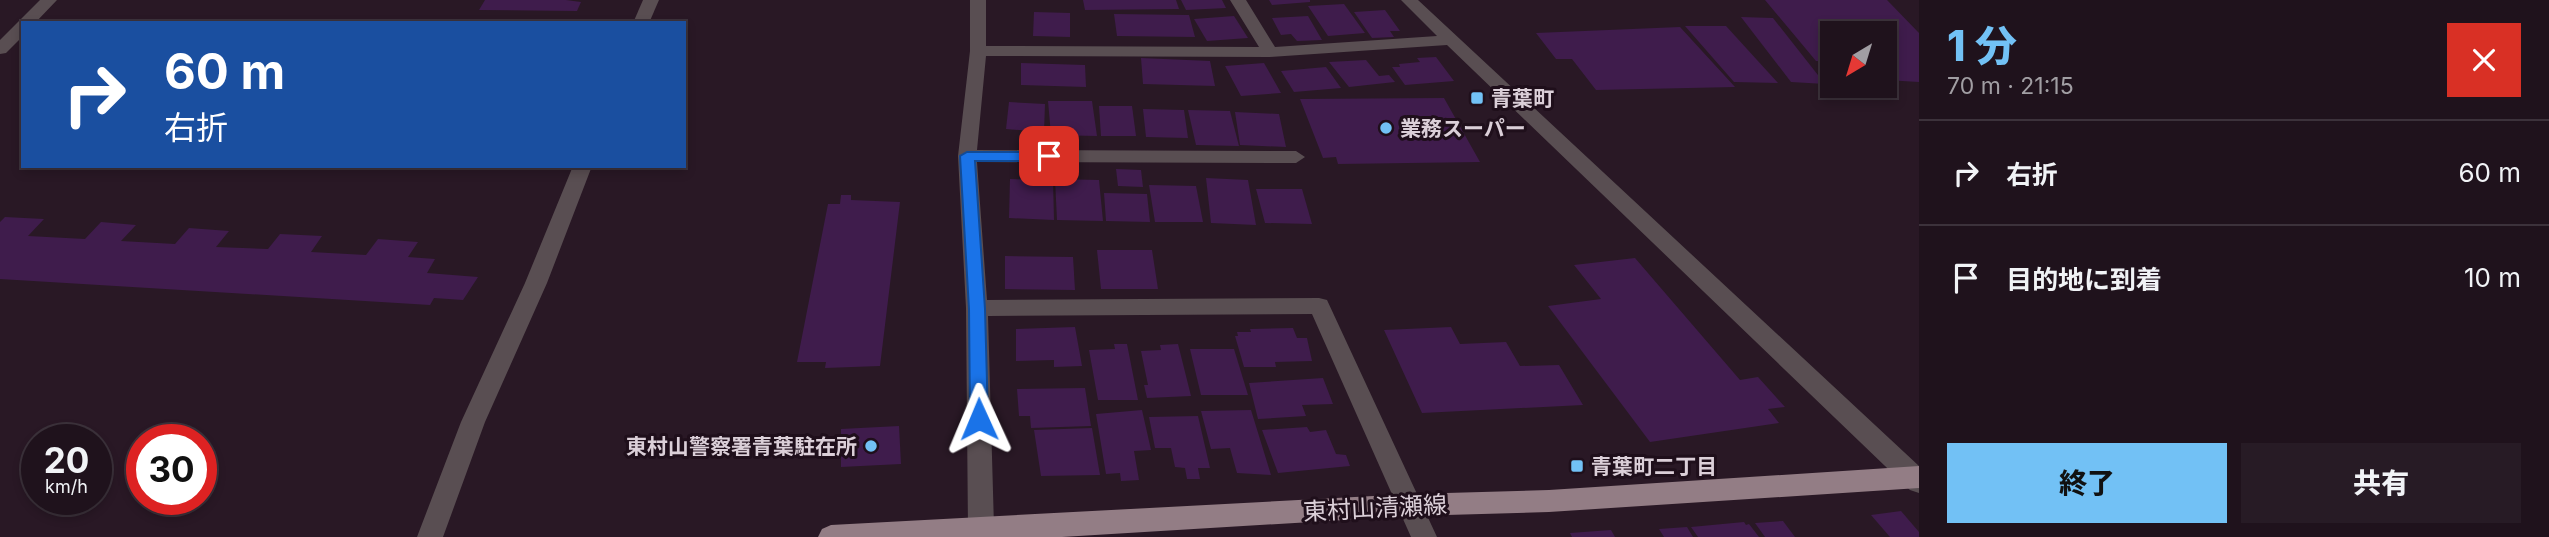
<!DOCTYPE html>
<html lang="ja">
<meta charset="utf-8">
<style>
:root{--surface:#1f121c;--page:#271b25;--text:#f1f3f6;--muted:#a19ea3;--line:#3c323b;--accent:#72c1f5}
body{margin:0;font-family:Inter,"Noto Sans JP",sans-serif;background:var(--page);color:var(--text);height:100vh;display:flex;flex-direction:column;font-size:26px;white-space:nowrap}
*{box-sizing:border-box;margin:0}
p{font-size:23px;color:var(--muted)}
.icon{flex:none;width:38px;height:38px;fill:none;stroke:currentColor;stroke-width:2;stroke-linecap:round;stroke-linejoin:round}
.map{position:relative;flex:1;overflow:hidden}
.sheet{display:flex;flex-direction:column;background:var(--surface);width:630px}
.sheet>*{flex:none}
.banner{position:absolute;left:21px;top:21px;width:665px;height:147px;border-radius:0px;box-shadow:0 4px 10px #0003,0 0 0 2px var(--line);background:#1a4fa0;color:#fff;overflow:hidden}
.needle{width:46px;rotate:218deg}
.buttons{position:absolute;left:1820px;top:21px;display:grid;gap:14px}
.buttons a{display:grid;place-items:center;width:77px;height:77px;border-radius:0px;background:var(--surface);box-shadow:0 4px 10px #0003,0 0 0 2px var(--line);font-size:35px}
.speed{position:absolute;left:21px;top:424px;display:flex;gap:14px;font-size:35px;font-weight:700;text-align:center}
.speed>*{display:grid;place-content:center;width:91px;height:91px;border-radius:50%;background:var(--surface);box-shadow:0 4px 10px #0003,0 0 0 2px var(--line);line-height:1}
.speed small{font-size:18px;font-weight:400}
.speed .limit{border:10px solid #d22;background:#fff;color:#111}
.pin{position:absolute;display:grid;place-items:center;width:60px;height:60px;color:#fff;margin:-30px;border-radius:14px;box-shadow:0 4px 10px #0006}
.me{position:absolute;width:77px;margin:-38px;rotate:359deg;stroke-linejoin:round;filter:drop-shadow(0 0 5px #0008)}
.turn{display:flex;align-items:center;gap:24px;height:147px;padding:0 28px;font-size:32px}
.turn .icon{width:91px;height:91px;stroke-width:2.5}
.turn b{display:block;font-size:49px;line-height:60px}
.round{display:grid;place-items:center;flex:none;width:74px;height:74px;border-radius:0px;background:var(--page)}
.head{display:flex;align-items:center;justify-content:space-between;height:119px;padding:0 28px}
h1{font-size:42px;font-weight:800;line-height:52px;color:var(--accent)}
.button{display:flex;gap:14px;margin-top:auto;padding:14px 28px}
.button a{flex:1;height:80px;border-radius:0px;background:var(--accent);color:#111;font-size:28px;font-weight:800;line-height:80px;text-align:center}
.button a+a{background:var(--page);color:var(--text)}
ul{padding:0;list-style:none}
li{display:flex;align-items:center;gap:21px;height:105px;padding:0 28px;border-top:2px solid var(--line)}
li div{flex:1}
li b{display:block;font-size:26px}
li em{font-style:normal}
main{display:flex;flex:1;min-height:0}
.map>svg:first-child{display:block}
.building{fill:#3f1c4c}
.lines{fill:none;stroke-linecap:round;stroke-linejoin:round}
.minor{fill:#594e52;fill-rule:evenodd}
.major{fill:#937d85;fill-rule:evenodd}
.route{fill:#1a73e8;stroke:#114b97;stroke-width:2}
.poi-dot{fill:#72c1f5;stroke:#1f0f1b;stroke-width:2.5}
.labels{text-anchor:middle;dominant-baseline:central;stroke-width:6;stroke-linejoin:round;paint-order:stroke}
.poi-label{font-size:21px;font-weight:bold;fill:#dbcfd8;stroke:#1f0f1b;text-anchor:start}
.near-street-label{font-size:24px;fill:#dbcfd8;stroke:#1f0f1b}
</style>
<main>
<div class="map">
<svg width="1919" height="537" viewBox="0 0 1919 537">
<rect width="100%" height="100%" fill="#291825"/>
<g class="building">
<polygon points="485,0 566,0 581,2 577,11 479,10"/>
<polygon points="1083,0 1176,0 1179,9 1085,10"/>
<polygon points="1181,0 1222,0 1226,8 1186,10"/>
<polygon points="1269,0 1310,0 1310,2 1272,5"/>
<polygon points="1765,0 1887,0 1919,33 1919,82 1885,80 1885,33 1832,33 1832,62 1816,61"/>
<polygon points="1344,4 1365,33 1328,36 1308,6"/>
<polygon points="1385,10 1400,31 1390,31 1394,37 1372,38 1354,12"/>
<polygon points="1034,12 1070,13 1070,37 1033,36"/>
<polygon points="1114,14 1189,15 1195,37 1117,36"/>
<polygon points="1234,16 1248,38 1207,41 1194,19"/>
<polygon points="1308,16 1322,40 1297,41 1291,34 1281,35 1272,18"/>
<polygon points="1741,17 1773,18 1825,84 1791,82"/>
<polygon points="1685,26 1726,26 1778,83 1734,82"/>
<polygon points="1680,27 1735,87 1596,90 1572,59 1556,59 1536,33"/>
<polygon points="1436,57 1454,81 1405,85 1392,67 1400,67 1399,64 1420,62 1417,58"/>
<polygon points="1141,58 1210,61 1215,86 1143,84"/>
<polygon points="1366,60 1379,76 1389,75 1395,82 1349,87 1329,62"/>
<polygon points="1021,63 1085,65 1086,87 1021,85"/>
<polygon points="1264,63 1281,93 1241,96 1225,66"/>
<polygon points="1326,67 1341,88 1294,92 1281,71"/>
<polygon points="1444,98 1480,162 1338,164 1336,157 1323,158 1300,99"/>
<polygon points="1048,101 1092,101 1097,136 1051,135"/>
<polygon points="1009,102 1045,104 1044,132 1006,129"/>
<polygon points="1099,106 1132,106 1136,136 1101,136"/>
<polygon points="1143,109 1184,110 1188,138 1146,137"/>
<polygon points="1188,110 1230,111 1239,146 1196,145"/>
<polygon points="1235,112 1279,114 1286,147 1240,145"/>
<polygon points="1116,169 1141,170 1143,187 1118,186"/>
<polygon points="1206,178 1248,180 1256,225 1211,223"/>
<polygon points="1010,179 1053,180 1054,220 1009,218"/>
<polygon points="1055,179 1099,180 1103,221 1057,220"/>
<polygon points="1149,185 1196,186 1203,222 1155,222"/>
<polygon points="1256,189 1302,189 1312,224 1265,223"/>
<polygon points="1104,193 1147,194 1150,222 1106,221"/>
<polygon points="841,195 851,195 851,200 900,202 880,366 825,368 826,362 797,362 828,204 840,204"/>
<polygon points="5,217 44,219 28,236 85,239 101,222 136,225 121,241 175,244 189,228 229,231 216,247 268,249 280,234 322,236 311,252 366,255 378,239 418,242 408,257 435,259 427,273 478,277 463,300 434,298 430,305 0,279 0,222"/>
<polygon points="1097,250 1152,250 1158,289 1101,289"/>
<polygon points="1005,256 1073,257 1075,290 1005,289"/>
<polygon points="1635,258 1740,380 1758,377 1785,407 1768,409 1779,423 1650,442 1548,306 1601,299 1574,265"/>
<polygon points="1075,327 1082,366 1054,367 1054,360 1016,361 1016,329"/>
<polygon points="1451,327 1460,344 1506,342 1520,366 1559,365 1583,405 1422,413 1384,330"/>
<polygon points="1293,328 1297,338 1307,338 1312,361 1275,362 1276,367 1244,367 1235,336 1238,336 1237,332 1251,332 1250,329"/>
<polygon points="1114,344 1127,344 1138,400 1098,400 1089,350 1115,349"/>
<polygon points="1178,344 1191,396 1147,398 1144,385 1148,385 1141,351 1161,350 1160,345"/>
<polygon points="1190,349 1234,349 1248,395 1201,395"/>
<polygon points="1323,378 1333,404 1302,405 1306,416 1258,419 1249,383"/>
<polygon points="1085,388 1091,426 1031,428 1030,416 1019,416 1017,389"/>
<polygon points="1142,410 1151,450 1134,451 1139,480 1121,481 1120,473 1106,474 1096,414"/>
<polygon points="1251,410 1271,475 1237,473 1230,448 1211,449 1201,411"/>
<polygon points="1198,416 1210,468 1198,468 1200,479 1187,479 1185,468 1175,467 1171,448 1155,448 1149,417"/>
<polygon points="899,426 901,464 841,467 841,429"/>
<polygon points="1307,427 1310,432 1326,430 1336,454 1346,455 1350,466 1278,473 1262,430"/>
<polygon points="1092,428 1100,475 1041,476 1034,430"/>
<polygon points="1901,511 1919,532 1919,537 1890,537 1871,515"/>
<polygon points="1783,521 1795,537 1765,537 1755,523"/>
<polygon points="1744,522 1746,525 1749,524 1759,537 1698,537 1691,527"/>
<polygon points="1687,527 1693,537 1664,537 1659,529"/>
<polygon points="1611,530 1615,537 1572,537 1570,533"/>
</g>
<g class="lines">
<g class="minor">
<polygon points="40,0 57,0 35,23 23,23 23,36 6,53 0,54 0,40"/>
<polygon points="643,0 659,0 649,23 633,23"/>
<polygon points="970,0 986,0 986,46 1259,47 1230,0 1246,0 1275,47 1437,36 1401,0 1418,0 1919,466 1919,493 1910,490 1447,45 1270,57 986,56 977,150 1296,151 1305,157 1296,163 977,162 987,300 1319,298 1327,300 1437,537 1411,537 1312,314 988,316 994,527 999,537 971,537 968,530 966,308 958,156 970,51"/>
<polygon points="573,166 592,166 547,283 485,422 443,537 417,537 461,422 525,283"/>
</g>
<polygon class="major" points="1919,466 1919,488 1549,512 1411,516 1062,537 818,537 822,529 831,525 1411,494 1549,490"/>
</g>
<polygon class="route" points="967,152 1049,152 1057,156 1049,161 975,161 985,309 988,419 985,424 979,426 973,424 970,419 969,309 960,156"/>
<g class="poi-dot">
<rect x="1470" y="91" width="14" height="14" rx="3.5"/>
<circle cx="1386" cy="128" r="7"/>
<circle cx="871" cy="446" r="7"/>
<rect x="1570" y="459" width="14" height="14" rx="3.5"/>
</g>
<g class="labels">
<g class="poi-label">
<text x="1491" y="98">青葉町</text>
<text x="1400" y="128">業務スーパー</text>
<text x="857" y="446" text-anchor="end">東村山警察署青葉駐在所</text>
<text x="1591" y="466">青葉町二丁目</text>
</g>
<g class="near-street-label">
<text transform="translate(1375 508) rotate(-3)">東村山清瀬線</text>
</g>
</g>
</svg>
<div class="buttons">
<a><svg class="needle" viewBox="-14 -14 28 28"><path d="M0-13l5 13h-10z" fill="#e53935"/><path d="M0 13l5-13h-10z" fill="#a19ea3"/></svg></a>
</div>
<div class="speed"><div>20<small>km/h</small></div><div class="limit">30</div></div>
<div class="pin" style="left:1049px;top:156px;background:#d93025"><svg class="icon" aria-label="arrive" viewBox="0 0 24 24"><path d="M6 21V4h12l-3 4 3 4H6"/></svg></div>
<svg class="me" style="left:979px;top:419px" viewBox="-20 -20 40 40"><path d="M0-17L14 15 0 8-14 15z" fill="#1a73e8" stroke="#fff" stroke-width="4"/></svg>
<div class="banner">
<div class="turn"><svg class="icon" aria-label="right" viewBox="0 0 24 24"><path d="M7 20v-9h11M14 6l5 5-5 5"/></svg><div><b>60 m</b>右折</div></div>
</div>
</div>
<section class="sheet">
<div class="head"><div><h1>1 分</h1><p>70 m · 21:15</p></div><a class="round" style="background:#d93025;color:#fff"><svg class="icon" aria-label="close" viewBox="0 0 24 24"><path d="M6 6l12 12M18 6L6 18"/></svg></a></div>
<ul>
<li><svg class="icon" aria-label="right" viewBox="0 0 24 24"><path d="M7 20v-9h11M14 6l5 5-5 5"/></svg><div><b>右折</b></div><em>60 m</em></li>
<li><svg class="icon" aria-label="arrive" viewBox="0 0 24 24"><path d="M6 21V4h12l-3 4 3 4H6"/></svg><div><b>目的地に到着</b></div><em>10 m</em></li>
</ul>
<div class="button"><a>終了</a><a>共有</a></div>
</section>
</main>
